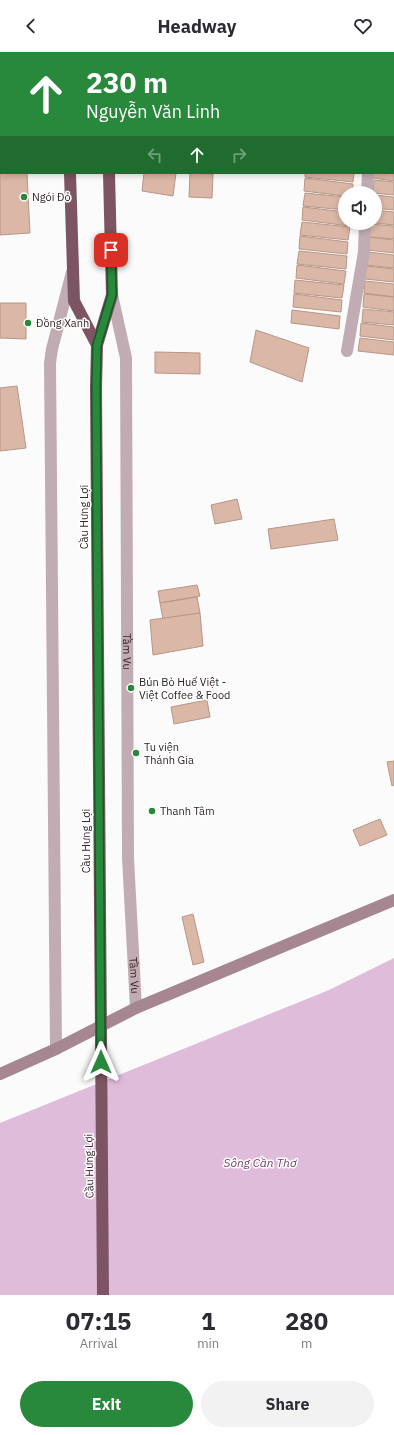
<!DOCTYPE html>
<meta charset="utf-8">
<style>
:root{--surface:#fff;--page:#f2f2f3;--text:#2b2b33;--muted:#7c7c81;--accent:#28883b}
body{margin:0;font-family:"IBM Plex Sans",sans-serif;background:var(--page);color:var(--text);height:100vh;display:flex;flex-direction:column;font-size:15px;white-space:nowrap}
*{box-sizing:border-box;margin:0}
p{font-size:13px;color:var(--muted)}
.icon{flex:none;width:22px;height:22px;fill:none;stroke:currentColor;stroke-width:2;stroke-linecap:round;stroke-linejoin:round}
.map{position:relative;height:1243px;overflow:hidden}
.panel{display:flex;flex-direction:column;background:var(--surface);flex:1}
.panel>*{flex:none}
.top-card{position:absolute;left:0px;top:0px;width:394px;height:122px;box-shadow:0 2px 6px #0003;background:#28883b;color:#fff;overflow:hidden}
.tools{position:absolute;left:338px;top:134px;display:grid;gap:8px}
.tools a{display:grid;place-items:center;width:44px;height:44px;border-radius:50%;background:var(--surface);box-shadow:0 2px 6px #0003;font-size:20px}
.pin{position:absolute;display:grid;place-items:center;width:34px;height:34px;color:#fff;margin:-17px;border-radius:8px;box-shadow:0 2px 6px #0006}
.me{position:absolute;width:44px;margin:-22px;rotate:0deg;stroke-linejoin:round;filter:drop-shadow(0 0 3px #0008)}
.turn{display:flex;align-items:center;gap:14px;height:84px;padding:0 20px;font-size:18px}
.turn .icon{width:52px;height:52px;stroke-width:2.5}
.turn b{display:block;font-size:28px;line-height:34px}
.lanes{display:flex;align-items:center;height:38px;padding:0 20px;background:#0003;justify-content:center;gap:20px;direction:ltr}
.lanes .off{opacity:.35}
.eta{display:flex;justify-content:space-evenly;align-items:center;height:68px;text-align:center}
.eta b{font-size:24px;font-weight:800;line-height:28px}
.button{display:flex;gap:8px;margin-top:auto;padding:8px 20px}
.button a{flex:1;height:46px;border-radius:24px;background:var(--accent);color:#fff;font-size:16px;font-weight:800;line-height:46px;text-align:center}
.button a+a{background:var(--page);color:var(--text)}
header{display:flex;justify-content:space-between;align-items:center;height:52px;padding:0 20px;background:var(--surface);font-size:18px;font-weight:800}
.map>svg:first-child{display:block}
.water{fill:#e0bcdb}
.building{fill:#dab7a7;stroke:#b89687}
.lines{fill:none;stroke-linecap:round;stroke-linejoin:round}
.street{stroke:#c2acb3;stroke-width:12}
.secondary{stroke:#a58691;stroke-width:12}
.highway{stroke:#7d5463;stroke-width:12}
.highway-bridge{stroke:#7d5463;stroke-width:12}
.route-casing{stroke:#1a5826;stroke-width:10}
.route{stroke:#28883b;stroke-width:7}
.poi-dot{fill:#28883b;stroke:#fff;stroke-width:1.5}
.labels{text-anchor:middle;dominant-baseline:central;stroke-width:3;stroke-linejoin:round;paint-order:stroke}
.poi-label{font-size:11px;fill:#342525;stroke:#fff;text-anchor:start}
.street-label{font-size:11px;fill:#342525;stroke:#fff}
.water-label{font-size:12px;font-style:italic;fill:#72436d;stroke:#fff}
</style>
<header><svg class="icon" aria-label="back" viewBox="0 0 24 24"><path d="M15 5l-7 7 7 7"/></svg>Headway<svg class="icon" aria-label="heart" viewBox="0 0 24 24"><path d="M12 20l-8-8c-3-5 5-10 8-4 3-6 11-1 8 4z"/></svg></header>
<div class="map">
<svg width="394" height="1243" viewBox="0 0 394 1243">
<rect width="100%" height="100%" fill="#fbfbfb"/>
<polygon class="water" points="394,906 394,1243 0,1243 0,1071 329,938"/>
<g class="building">
<polygon points="314,0 351,0 360,1 314,1"/>
<polygon points="380,0 394,0 394,12 393,1 380,1"/>
<polygon points="0,110 1,121 27,121 30,181 0,183"/>
<polygon points="393,115 394,129 373,126 374,121 393,121"/>
<polygon points="144,121 176,121 173,144 142,139"/>
<polygon points="190,121 213,122 212,146 189,145"/>
<polygon points="305,121 354,121 353,130 305,125"/>
<polygon points="305,126 353,132 352,141 345,141 345,144 304,139"/>
<polygon points="374,128 394,130 394,143 373,141"/>
<polygon points="305,141 345,145 345,158 303,154"/>
<polygon points="375,143 394,145 394,158 375,156"/>
<polygon points="303,155 345,160 345,171 350,171 350,174 302,168"/>
<polygon points="375,158 394,160 394,173 375,171"/>
<polygon points="302,170 350,175 348,188 300,183"/>
<polygon points="370,172 394,174 394,187 369,185"/>
<polygon points="300,184 348,190 347,202 299,197"/>
<polygon points="369,185 394,188 394,201 368,198"/>
<polygon points="299,199 347,204 346,217 297,212"/>
<polygon points="368,200 394,203 394,216 366,213"/>
<polygon points="297,213 346,219 344,232 296,226"/>
<polygon points="366,214 394,217 394,230 365,227"/>
<polygon points="295,228 344,233 342,246 294,241"/>
<polygon points="365,229 394,232 394,245 364,241"/>
<polygon points="294,242 342,248 341,260 293,255"/>
<polygon points="364,242 394,245 394,259 363,255"/>
<polygon points="0,251 26,251 26,287 0,286"/>
<polygon points="363,257 394,260 394,273 362,270"/>
<polygon points="292,258 340,264 339,277 291,271"/>
<polygon points="361,271 394,275 394,288 360,284"/>
<polygon points="256,278 309,296 302,330 250,310"/>
<polygon points="360,286 394,290 394,303 358,299"/>
<polygon points="155,300 200,301 200,322 155,321"/>
<polygon points="17,334 26,396 0,399 0,336"/>
<polygon points="237,447 242,467 215,472 211,453"/>
<polygon points="334,467 338,488 271,497 268,477"/>
<polygon points="197,533 200,544 160,551 158,539"/>
<polygon points="197,545 200,561 163,567 160,551"/>
<polygon points="200,561 203,594 153,603 150,568"/>
<polygon points="207,648 210,665 174,672 171,655"/>
<polygon points="394,709 394,733 392,734 387,710"/>
<polygon points="380,767 387,783 360,794 353,778"/>
<polygon points="193,862 204,910 193,913 182,865"/>
</g>
<g class="lines">
<g class="street">
<polyline points="375,1 375,0"/>
<polyline points="367,141 368,121"/>
<path id="s1" d="M112,243L126,306L128,806L136,956"/>
<polyline points="347,299 364,200 365,171"/>
<polyline points="56,997 50,311 52,297 72,220"/>
</g>
<polyline class="secondary" points="0,1022 56,997 136,956 394,848"/>
<g class="highway">
<polyline points="68,0 68,1"/>
<polyline points="106,0 106,1"/>
<polyline points="70,121 74,249 97,293"/>
<polyline points="96,336 97,293 112,243 109,121"/>
</g>
<polyline class="highway-bridge" points="96,336 103,1243"/>
</g>
<g class="lines">
<defs>
<polyline id="route" points="101,1010 96,336 97,293 112,243 111,198"/>
</defs>
<use href="#route" class="route-casing"/>
<use href="#route" class="route"/>
</g>
<g class="poi-dot">
<circle cx="24" cy="145" r="4"/>
<circle cx="28" cy="271" r="4"/>
<circle cx="131" cy="636" r="4"/>
<circle cx="136" cy="701" r="4"/>
<circle cx="152" cy="759" r="4"/>
</g>
<g class="labels">
<g class="poi-label">
<text x="32" y="145">Ngói Đỏ</text>
<text x="36" y="271">Đồng Xanh</text>
<text x="139" y="630">Bún Bò Huế Việt -<tspan x="139" dy="13">Việt Coffee &amp; Food</tspan></text>
<text x="144" y="695">Tu viện<tspan x="144" dy="13">Thánh Gia</tspan></text>
<text x="160" y="759">Thanh Tâm</text>
</g>
<g class="street-label">
<text transform="translate(84 465) rotate(-90)">Cầu Hưng Lợi</text>
<text stroke="none"><textPath href="#s1" startOffset="358">Tầm Vu</textPath></text>
<text transform="translate(86 789) rotate(-90)">Cầu Hưng Lợi</text>
<text stroke="none"><textPath href="#s1" startOffset="682">Tầm Vu</textPath></text>
<text transform="translate(89 1114) rotate(-91)">Cầu Hưng Lợi</text>
</g>
<g class="water-label">
<text x="260" y="1110">Sông Cần Thơ</text>
</g>
</g>
</svg>
<div class="tools">
<a><svg class="icon" aria-label="sound" viewBox="0 0 24 24"><path d="M4 9h4l5-4v14l-5-4H4zM17 9q2 3 0 6"/></svg></a>
</div>
<div class="pin" style="left:111px;top:198px;background:#d93025"><svg class="icon" aria-label="arrive" viewBox="0 0 24 24"><path d="M6 21V4h12l-3 4 3 4H6"/></svg></div>
<svg class="me" style="left:101px;top:1010px" viewBox="-20 -20 40 40"><path d="M0-17L14 15 0 8-14 15z" fill="#28883b" stroke="#fff" stroke-width="4"/></svg>
<div class="top-card">
<div class="turn"><svg class="icon" aria-label="ahead" viewBox="0 0 24 24"><path d="M12 20V5M6 11l6-6 6 6"/></svg><div><b>230 m</b>Nguyễn Văn Linh</div></div>
<div class="lanes"><svg class="icon off" aria-label="left" viewBox="0 0 24 24"><path d="M17 20v-9H6M10 6l-5 5 5 5"/></svg><svg class="icon" aria-label="ahead" viewBox="0 0 24 24"><path d="M12 20V5M6 11l6-6 6 6"/></svg><svg class="icon off" aria-label="right" viewBox="0 0 24 24"><path d="M7 20v-9h11M14 6l5 5-5 5"/></svg></div>
</div>
</div>
<section class="panel">
<div class="eta">
<div><b>07:15</b><p>Arrival</p></div>
<div><b>1</b><p>min</p></div>
<div><b>280</b><p>m</p></div>
</div>
<div class="button"><a>Exit</a><a>Share</a></div>
</section>
